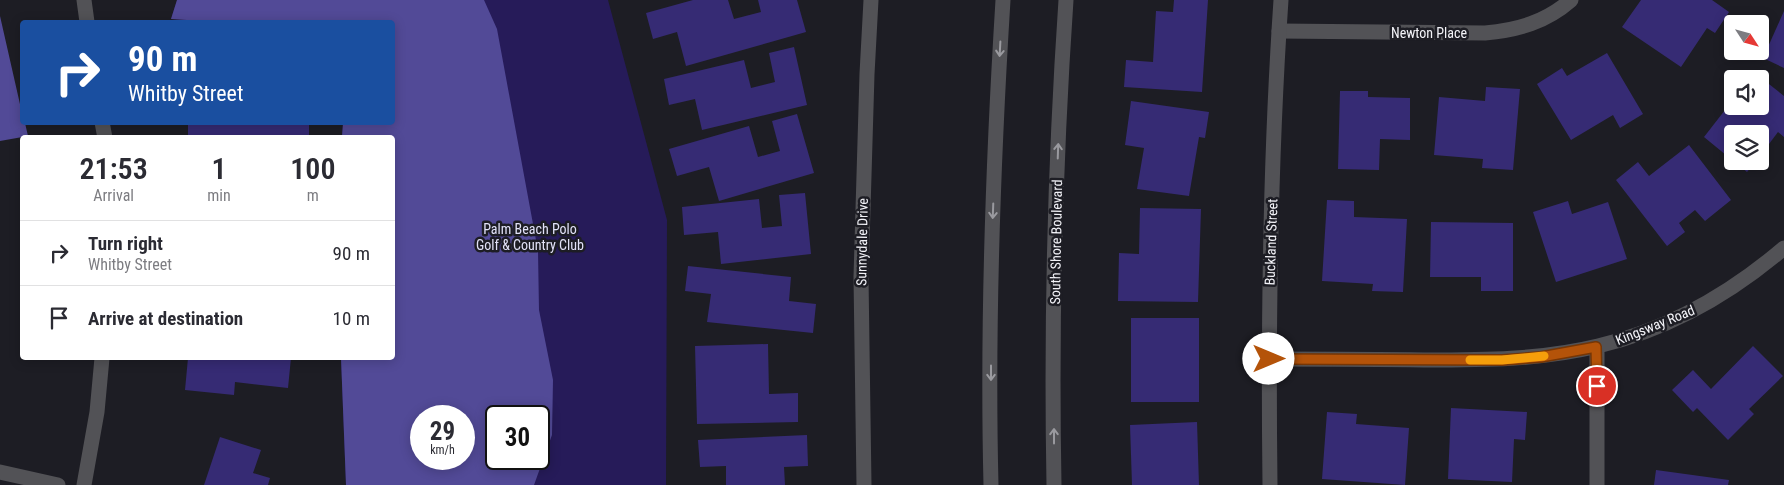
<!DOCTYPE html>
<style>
:root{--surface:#fff;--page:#f2f2f3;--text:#2b2b33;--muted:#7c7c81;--line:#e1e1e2}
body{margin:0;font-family:"Roboto Condensed",sans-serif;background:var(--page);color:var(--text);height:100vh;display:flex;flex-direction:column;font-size:19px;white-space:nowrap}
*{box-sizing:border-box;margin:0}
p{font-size:16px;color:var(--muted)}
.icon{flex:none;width:28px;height:28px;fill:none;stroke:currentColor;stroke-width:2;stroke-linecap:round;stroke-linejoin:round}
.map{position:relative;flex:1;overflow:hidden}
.drawer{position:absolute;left:20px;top:135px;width:375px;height:225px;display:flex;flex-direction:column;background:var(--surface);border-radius:5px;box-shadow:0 2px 12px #0003}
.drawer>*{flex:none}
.guide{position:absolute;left:20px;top:20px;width:375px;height:105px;border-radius:5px;box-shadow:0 2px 12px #0003;background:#1a4fa0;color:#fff;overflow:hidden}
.needle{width:32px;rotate:126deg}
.fabs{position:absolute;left:1724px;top:15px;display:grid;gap:10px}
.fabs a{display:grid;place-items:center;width:45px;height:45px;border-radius:5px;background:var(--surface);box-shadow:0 2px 12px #0003;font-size:25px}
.speed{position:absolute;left:410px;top:405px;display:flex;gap:10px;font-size:25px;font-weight:700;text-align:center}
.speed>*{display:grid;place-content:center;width:65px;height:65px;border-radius:50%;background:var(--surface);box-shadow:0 2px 12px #0003;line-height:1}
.speed small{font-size:12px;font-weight:400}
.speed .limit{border:2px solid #111;border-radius:8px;background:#fff;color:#111}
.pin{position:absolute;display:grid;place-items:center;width:42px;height:42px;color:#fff;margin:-21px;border:2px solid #fff;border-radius:50%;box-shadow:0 1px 5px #0007}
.me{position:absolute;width:55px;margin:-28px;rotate:90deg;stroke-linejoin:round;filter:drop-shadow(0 0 4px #0008)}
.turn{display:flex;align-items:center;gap:18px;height:105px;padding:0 25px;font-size:22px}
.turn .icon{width:65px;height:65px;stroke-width:2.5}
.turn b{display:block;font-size:35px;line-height:42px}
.eta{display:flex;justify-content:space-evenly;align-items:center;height:85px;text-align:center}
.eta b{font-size:30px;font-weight:600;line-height:35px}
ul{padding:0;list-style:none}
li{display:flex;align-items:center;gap:15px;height:65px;padding:0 25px;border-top:1px solid var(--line)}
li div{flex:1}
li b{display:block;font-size:19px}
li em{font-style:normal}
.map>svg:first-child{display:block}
.green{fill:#261b59;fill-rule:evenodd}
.water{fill:#524a97;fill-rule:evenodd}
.building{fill:#362b74}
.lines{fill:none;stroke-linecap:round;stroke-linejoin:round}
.minor{stroke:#525256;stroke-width:15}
.oneway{stroke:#9a9a9f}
.route-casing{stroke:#753606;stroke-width:12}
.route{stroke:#b45309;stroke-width:9}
.slow{stroke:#f59e0b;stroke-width:9}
.labels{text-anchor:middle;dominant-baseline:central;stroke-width:5;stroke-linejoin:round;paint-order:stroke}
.street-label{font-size:14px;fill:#f3f3f8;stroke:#1d1d24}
.park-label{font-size:14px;fill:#e2e2f8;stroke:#1d1d24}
</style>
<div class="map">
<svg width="1784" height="485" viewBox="0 0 1784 485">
<rect width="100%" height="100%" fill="#1d1d24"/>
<path class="green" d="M177,0H608L667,220L666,485H346L341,358H392V138L342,137L343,123L392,122V22H218L171,19ZM421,416H464V459H421ZM496,416H539V459H496Z"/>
<g class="water">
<path d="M177,0H484L497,29L538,251L539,310L553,380L552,435L534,485H346L341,358H392V138L342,137L343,123L392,122V22H218L171,19ZM421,416H464V459H421ZM496,416H539V459H496Z"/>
<polygon points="0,16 22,113 22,122 25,123 28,136 0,141"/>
</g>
<g class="building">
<polygon points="693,0 728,0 734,19 761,12 758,0 797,0 806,32 686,66 677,32 653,39 646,13"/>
<polygon points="1174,0 1208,0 1202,92 1124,87 1126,60 1153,62 1156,11 1173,12"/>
<polygon points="1641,0 1712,0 1729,12 1715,33 1707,28 1681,67 1622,27"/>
<polygon points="1784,11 1784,68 1763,58"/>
<polygon points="794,47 807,105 702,130 695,99 669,105 664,79 744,60 751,88 775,82 769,53"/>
<polygon points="1607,53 1643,114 1620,128 1613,115 1571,140 1537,84 1562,68 1567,76"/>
<polygon points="1755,73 1784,96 1784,137 1778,132 1760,156 1760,134 1732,134 1732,160 1704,137 1732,101 1732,106 1760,106 1760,79 1750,79"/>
<polygon points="1486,87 1520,89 1513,170 1482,168 1483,159 1434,155 1439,97 1485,101"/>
<polygon points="1340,91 1368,91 1368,97 1410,98 1410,140 1380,139 1379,170 1338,169"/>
<polygon points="1131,101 1209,112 1205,138 1199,137 1189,196 1137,189 1144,148 1125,145"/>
<polygon points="797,114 814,173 719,201 709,167 677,176 669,149 749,126 758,157 780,151 772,121"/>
<rect x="188" y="122" width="121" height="16"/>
<polygon points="1689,145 1731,200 1705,221 1695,210 1679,223 1685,232 1667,246 1616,180 1638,162 1649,176"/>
<polygon points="1734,161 1756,161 1747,172"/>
<polygon points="805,193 811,254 721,264 718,232 684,235 682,207 759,199 762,228 782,226 779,195"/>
<polygon points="1327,200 1354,201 1354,217 1407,219 1403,292 1372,291 1373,284 1322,281"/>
<polygon points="1568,201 1572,214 1608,202 1627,259 1556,282 1533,212"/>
<polygon points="1140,208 1201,209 1198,302 1118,301 1119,253 1139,254"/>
<polygon points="1431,222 1513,223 1513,291 1481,291 1481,277 1430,277"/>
<polygon points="688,266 791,277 789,301 816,304 813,333 707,322 711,294 685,291"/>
<rect x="1131" y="318" width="68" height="84"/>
<polygon points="768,344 769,394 798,393 798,422 697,424 695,346"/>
<polygon points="1753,346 1783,376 1749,409 1754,414 1728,440 1697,408 1693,412 1672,390 1693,370 1711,389"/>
<polygon points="188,358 291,358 288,388 235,382 234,395 185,390"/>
<polygon points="1451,408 1527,412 1525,440 1514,439 1512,482 1448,479"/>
<polygon points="1327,412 1357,414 1356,424 1409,428 1405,485 1322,479"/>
<polygon points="1197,422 1199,485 1132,485 1130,425"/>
<polygon points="807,435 808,466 784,467 785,485 726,485 726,466 700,467 698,440"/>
<polygon points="220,437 261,450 253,473 270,478 268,485 204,485"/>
<polygon points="1656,470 1729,480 1728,485 1654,485"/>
</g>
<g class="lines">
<g class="minor">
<polyline points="84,0 87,22"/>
<path d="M1279,31L1485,33C1518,30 1546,22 1571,0"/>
<polyline points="102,122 105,138"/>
<polyline points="1597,347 1597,485"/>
<path d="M1269,359C1321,359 1372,359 1424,360C1483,360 1540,360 1598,346C1667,330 1730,294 1784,248"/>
<polyline points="0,472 58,485"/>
<polyline points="84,485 97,412 102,358"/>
<polyline points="864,485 861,277 867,74 871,0"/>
<path d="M991,485C987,323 993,161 1003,0"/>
<path d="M1054,485C1051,323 1055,161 1066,0"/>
<path d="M1270,485C1268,323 1270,161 1281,0"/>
</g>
</g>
<defs><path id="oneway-shaft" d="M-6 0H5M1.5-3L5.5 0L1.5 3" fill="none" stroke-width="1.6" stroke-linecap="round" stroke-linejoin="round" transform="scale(1.25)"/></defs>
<g class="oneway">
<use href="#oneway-shaft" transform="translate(1000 49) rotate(93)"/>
<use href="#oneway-shaft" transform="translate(1058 151) rotate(-88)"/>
<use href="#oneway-shaft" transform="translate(993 211) rotate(92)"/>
<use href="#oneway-shaft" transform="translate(991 373) rotate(90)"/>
<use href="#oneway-shaft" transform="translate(1054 436) rotate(-90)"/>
</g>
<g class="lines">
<defs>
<polyline id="route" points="1269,359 1502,360 1541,357 1596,347 1597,386"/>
</defs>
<use href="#route" class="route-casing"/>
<use href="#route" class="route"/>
<polyline class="slow" points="1470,360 1502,360 1544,356"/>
</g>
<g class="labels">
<g class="street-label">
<text x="1429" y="33">Newton Place</text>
<text transform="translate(862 242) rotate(-89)">Sunnydale Drive</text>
<text transform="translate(1056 242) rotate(-89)">South Shore Boulevard</text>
<text transform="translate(1271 242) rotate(-88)">Buckland Street</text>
<text transform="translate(1655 325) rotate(-22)">Kingsway Road</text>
</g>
<g class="park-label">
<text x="530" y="229">Palm Beach Polo<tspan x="530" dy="16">Golf &amp; Country Club</tspan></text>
</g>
</g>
</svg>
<div class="fabs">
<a><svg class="needle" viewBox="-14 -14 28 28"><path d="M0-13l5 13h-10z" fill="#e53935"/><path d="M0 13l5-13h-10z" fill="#7c7c81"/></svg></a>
<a><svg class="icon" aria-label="sound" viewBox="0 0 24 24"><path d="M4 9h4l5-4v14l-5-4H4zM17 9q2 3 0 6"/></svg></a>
<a><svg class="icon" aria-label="layers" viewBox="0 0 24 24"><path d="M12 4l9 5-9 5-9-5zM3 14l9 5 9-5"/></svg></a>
</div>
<div class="speed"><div>29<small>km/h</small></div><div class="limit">30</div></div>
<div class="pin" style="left:1597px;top:386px;background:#d93025"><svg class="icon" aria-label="arrive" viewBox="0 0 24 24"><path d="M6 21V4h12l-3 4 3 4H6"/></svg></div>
<svg class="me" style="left:1269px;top:359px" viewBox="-20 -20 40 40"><circle r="19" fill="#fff"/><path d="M0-13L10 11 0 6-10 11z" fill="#b45309"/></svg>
<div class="guide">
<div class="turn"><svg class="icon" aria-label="right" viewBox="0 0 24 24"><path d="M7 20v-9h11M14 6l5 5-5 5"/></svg><div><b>90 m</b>Whitby Street</div></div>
</div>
<section class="drawer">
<div class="eta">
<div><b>21:53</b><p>Arrival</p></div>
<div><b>1</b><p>min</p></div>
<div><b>100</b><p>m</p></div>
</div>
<ul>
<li><svg class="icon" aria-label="right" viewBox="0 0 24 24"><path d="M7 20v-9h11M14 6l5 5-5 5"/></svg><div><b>Turn right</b><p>Whitby Street</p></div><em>90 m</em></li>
<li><svg class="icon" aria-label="arrive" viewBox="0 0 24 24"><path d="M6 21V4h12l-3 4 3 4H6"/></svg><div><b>Arrive at destination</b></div><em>10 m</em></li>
</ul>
</section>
</div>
